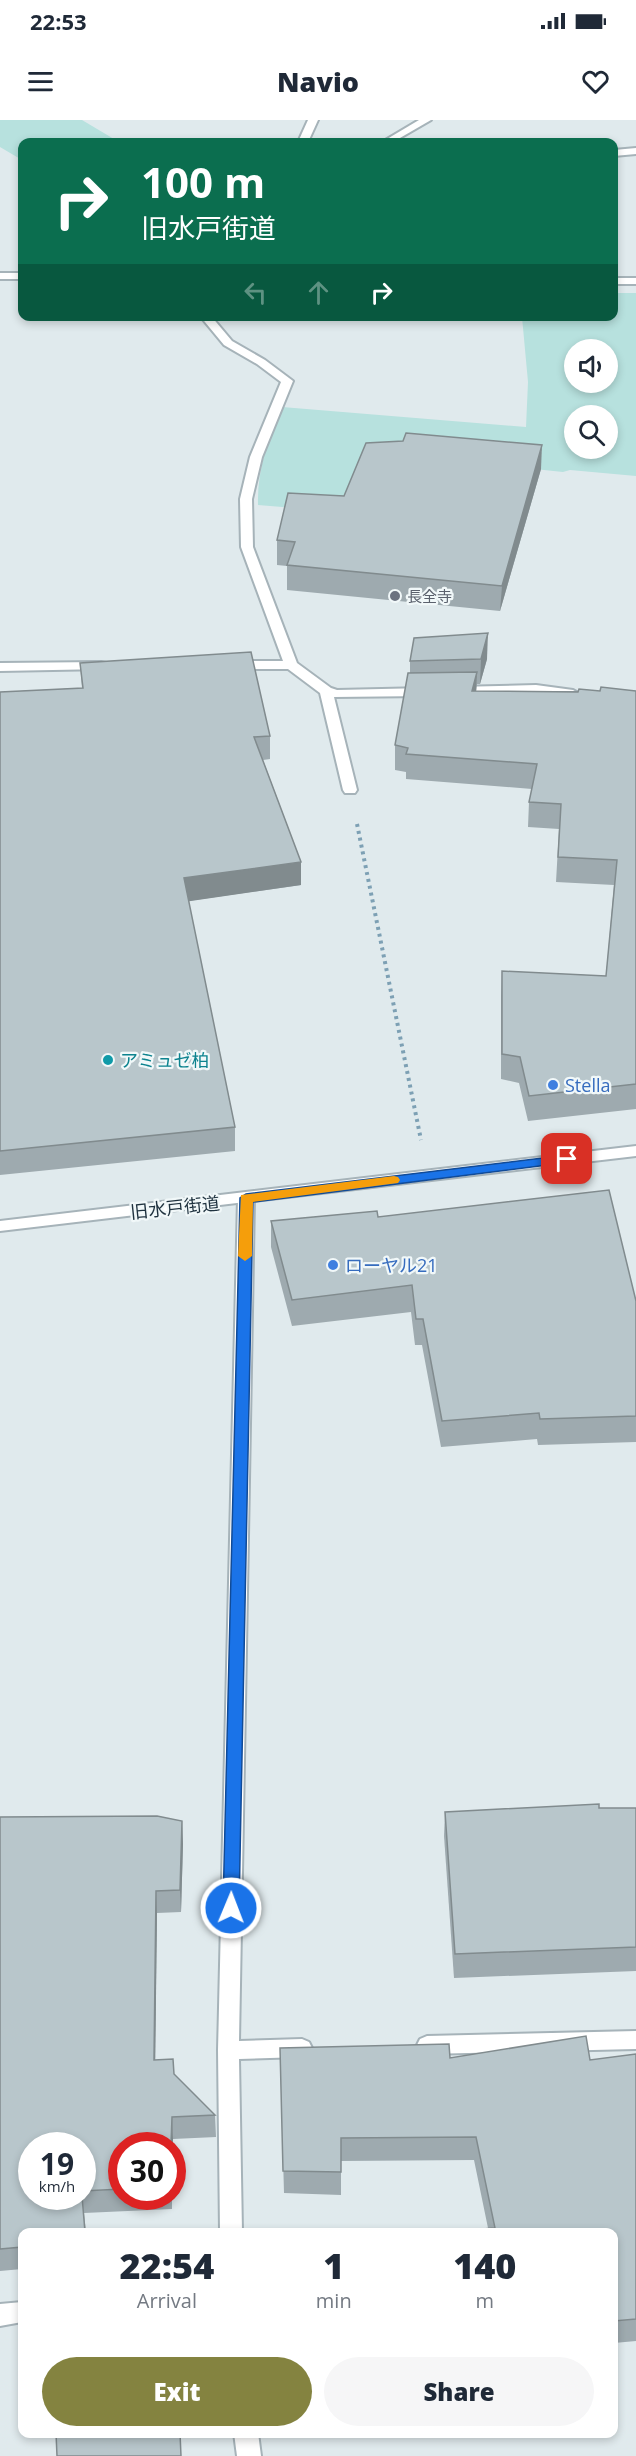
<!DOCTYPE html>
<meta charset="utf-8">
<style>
:root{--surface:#fff;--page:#f6f6f7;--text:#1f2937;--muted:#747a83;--accent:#848340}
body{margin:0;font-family:"Open Sans","Noto Sans JP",sans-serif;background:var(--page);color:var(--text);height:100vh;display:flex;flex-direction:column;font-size:22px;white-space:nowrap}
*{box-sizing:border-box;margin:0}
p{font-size:20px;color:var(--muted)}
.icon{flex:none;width:33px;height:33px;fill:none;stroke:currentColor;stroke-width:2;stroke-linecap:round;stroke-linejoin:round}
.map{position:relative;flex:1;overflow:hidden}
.panel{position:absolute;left:18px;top:2108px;width:600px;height:210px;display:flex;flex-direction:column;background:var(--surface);border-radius:12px;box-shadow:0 3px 9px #0003}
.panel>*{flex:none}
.guide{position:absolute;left:18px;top:18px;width:600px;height:183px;border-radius:12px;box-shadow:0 3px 9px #0003;background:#0b6e4f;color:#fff;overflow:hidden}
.buttons{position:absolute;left:564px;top:219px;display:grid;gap:12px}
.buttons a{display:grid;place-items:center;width:54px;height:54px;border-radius:50%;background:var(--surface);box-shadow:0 3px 9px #0003;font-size:30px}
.speed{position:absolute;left:18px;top:2012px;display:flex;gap:12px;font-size:30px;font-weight:700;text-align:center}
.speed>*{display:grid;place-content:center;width:78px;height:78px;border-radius:50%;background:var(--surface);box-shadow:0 3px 9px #0003;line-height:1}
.speed small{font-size:15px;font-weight:400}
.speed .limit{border:9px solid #d22;background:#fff;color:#111}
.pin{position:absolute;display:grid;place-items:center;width:51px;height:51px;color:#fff;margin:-26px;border-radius:12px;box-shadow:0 3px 9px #0006}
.me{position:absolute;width:66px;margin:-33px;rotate:1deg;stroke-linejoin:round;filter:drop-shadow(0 0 4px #0008)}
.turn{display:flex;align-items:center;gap:21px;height:126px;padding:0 24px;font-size:27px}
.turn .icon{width:78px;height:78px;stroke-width:2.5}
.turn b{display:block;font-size:42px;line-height:51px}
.lanes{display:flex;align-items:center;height:57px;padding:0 24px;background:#0003;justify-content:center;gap:30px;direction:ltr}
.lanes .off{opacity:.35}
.eta{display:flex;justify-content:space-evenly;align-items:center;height:102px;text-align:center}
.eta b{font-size:36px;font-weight:800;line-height:42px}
.primary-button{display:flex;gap:12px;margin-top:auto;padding:12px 24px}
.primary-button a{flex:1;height:69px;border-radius:36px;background:var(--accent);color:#fff;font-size:24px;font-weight:800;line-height:69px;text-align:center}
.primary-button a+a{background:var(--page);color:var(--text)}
.status{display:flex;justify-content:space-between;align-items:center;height:42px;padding:0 30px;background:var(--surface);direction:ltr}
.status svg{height:16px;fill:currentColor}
header{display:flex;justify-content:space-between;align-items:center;height:78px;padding:0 24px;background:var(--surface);font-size:27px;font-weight:800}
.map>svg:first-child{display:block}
.green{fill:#b7e1de;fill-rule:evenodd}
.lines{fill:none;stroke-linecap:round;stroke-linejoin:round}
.minor-casing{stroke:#a6b3b9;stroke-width:4}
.tertiary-casing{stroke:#a6b3b9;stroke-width:4}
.path{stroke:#7da0b4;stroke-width:4;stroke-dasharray:3 4;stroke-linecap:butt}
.minor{fill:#fff;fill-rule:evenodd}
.tertiary{fill:#fff;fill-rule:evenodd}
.wall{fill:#9eaaaf;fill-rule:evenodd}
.shaded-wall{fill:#818b8e}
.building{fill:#b8c6cb;stroke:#818b8e;stroke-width:1.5}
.route{fill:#1a73e8;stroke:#114b97;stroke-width:1.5}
.slow{fill:#f59e0b}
.worship-dot{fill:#6b7280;stroke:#f1f8f9;stroke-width:2}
.culture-dot{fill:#0f9aa8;stroke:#f1f8f9;stroke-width:2}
.shop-dot{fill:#3f7fe0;stroke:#f1f8f9;stroke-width:2}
.labels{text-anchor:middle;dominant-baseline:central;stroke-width:4.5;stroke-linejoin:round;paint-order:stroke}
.far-worship-label{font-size:15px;fill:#5b616d;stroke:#f1f8f9;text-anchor:start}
.culture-label{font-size:18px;fill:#0d838f;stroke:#f1f8f9;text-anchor:start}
.shop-label{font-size:18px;fill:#366cbe;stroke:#f1f8f9;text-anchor:start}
.street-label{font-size:18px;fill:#1f323f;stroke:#f1f8f9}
</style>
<div class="status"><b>22:53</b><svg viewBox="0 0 49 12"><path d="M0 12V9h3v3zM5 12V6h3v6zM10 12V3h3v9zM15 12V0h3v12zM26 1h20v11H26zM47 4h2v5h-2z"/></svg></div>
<header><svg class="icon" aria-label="menu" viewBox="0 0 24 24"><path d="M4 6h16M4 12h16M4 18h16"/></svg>Navio<svg class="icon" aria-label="heart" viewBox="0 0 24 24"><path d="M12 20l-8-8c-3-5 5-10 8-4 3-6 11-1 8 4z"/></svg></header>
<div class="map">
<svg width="636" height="2336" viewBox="0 0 636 2336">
<rect width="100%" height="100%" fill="#e0eaed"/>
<g class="green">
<polygon points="0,0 82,0 119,22 22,22 22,40 0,27"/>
<path d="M614,173H636V356L570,350L563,352L400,335L343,392L258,385C257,350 268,319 282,287L526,307L528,262L522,197L614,196ZM574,230H608V262H574ZM574,296H608V328H574Z"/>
</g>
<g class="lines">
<defs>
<g id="minor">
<polygon points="308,0 318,0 308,22 298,22"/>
<polygon points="419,0 431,0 393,22 382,22"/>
<polygon points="636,28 636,34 614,36 614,30"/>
<polygon points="200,196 211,196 232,221 265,240 293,261 262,337 252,379 253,427 297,543 331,568 337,570 426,568 433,572 426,576 334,577 357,670 355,673 345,673 343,670 320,573 288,549 231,549 225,545 231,541 283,541 241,427 240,379 250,337 281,262 257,244 224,225"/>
<polygon points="101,542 106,543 107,546 106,549 0,551 0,543"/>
<polygon points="536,565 573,570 580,574 573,578 536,573 455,575 448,571 455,567"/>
<polygon points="246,1074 252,1075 254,1079 239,1921 302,1919 309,1922 312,1928 309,1934 302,1937 239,1939 242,2112 220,2112 218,1930 238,1079 240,1075"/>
<polygon points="636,1911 636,1929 427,1934 420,1931 417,1925 420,1919 427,1916"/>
<polygon points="22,2182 22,2202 0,2206 0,2184"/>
<polygon points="234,2313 258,2313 261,2336 237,2336"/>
</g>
<g id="tertiary">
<rect x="0" y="153" width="22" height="6"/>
<rect x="614" y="158" width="22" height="6"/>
<polygon points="636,1026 636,1036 0,1111 0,1101"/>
</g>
</defs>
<use href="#minor" class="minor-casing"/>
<use href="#tertiary" class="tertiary-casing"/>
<polyline class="path" points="357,704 421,1020"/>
<use href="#minor" class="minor"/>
<use href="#tertiary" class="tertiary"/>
</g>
<g class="wall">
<polygon points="541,349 500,491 287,470 287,446 277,445 277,420 344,376"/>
<polygon points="487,539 480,564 477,564 476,571 636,571 636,989 528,1001 519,963 501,959 501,876 502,851 606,856 614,765 556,762 559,709 528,707 529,682 532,669 406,659 406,652 395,650 395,625 410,553 410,541"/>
<polygon points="80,543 270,616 270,639 263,640 301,742 301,765 188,781 235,1007 235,1031 0,1055 0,572 82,568"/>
<polygon points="378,1097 636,1181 636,1322 538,1325 537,1319 441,1327 422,1225 415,1225 411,1192 292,1206 271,1127 271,1101"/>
<polygon points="636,1688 636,1851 454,1858 444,1716 445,1692"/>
<path d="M0,1697L182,1701L183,1724L181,1792L157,1793L155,1940L174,1954L215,1995L216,2017L173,2019L122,2025V2076H172V2089L84,2093L86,2112H22V2149L0,2151ZM82,2025V2076H32Z"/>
<polygon points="280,1928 450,1938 590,1940 636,1934 636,2221 614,2223 614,2112 488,2108 474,2040 341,2041 341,2075 284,2073"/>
</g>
<g class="shaded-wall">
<polygon points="542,325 541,349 500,491 502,466"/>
<polygon points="488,513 487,539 480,564 481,539"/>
<polygon points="477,552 476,576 472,571"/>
<polygon points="301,742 301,765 184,782 184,758"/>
<polygon points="182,1701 183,1724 181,1792 180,1770"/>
<polygon points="156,1771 157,1793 155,1962 154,1940"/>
<polygon points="172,1997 173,2019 172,2053 172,2025 171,2025"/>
</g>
<g class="building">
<polygon points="406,313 542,325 502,466 287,445 295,422 277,420 288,373 344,376 366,323 403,321"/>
<polygon points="488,513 481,539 410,541 414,518"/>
<polygon points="251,532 270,616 254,617 301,742 184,758 235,1007 0,1031 0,572 83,568 80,543"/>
<polygon points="477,552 472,571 578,572 579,569 600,571 601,567 636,571 636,964 529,976 520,937 502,934 502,851 606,856 617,740 558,737 561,684 529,682 537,644 406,634 408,628 395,625 408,553"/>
<polygon points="609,1070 636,1181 636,1296 540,1299 539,1293 442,1301 423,1199 416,1199 412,1165 292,1180 271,1101 377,1091 378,1097"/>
<polygon points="599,1684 599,1688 636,1688 636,1827 455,1834 445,1692"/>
<polygon points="157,1696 182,1701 180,1770 156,1771 154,1940 173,1939 174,1954 215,1995 172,1997 171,2025 122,2025 122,2069 82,2071 82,2025 32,2025 32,2076 82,2076 85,2112 22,2112 22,2127 0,2129 0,1697"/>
<polygon points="586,1916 590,1940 636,1934 636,2199 614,2201 614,2112 470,2112 470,2110 495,2108 476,2017 341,2018 341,2052 283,2051 280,1928 449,1924 450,1938"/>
<polygon points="56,2313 180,2313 181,2336 57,2336"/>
</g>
<polygon class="route" points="567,1035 573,1039 571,1042 253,1082 239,1788 237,1793 231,1795 225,1793 223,1788 240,1078 246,1074"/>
<polygon class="slow" points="394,1056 398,1057 400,1060 398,1063 253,1082 252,1136 245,1141 238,1136 241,1075"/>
<circle class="worship-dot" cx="395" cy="476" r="6"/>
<circle class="culture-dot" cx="108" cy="940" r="6"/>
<g class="shop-dot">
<circle cx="553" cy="965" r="6"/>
<circle cx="333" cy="1145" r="6"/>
</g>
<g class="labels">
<g class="far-worship-label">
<text x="407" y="476">長全寺</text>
</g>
<g class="culture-label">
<text x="120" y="940">アミュゼ柏</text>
</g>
<g class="shop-label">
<text x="565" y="965">Stella</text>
<text x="345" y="1145">ローヤル21</text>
</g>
<g class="street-label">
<text transform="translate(175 1087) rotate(-6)">旧水戸街道</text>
</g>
</g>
</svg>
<div class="buttons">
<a><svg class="icon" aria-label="sound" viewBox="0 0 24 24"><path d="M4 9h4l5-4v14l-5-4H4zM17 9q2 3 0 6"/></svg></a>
<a><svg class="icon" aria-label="search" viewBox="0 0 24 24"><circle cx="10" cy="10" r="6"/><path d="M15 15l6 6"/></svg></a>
</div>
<div class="speed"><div>19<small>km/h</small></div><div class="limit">30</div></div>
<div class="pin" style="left:567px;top:1039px;background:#d93025"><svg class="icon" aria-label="arrive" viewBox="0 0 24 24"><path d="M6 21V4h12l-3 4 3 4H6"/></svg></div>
<svg class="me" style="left:231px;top:1788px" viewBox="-20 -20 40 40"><circle r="17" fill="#1a73e8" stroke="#fff" stroke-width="3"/><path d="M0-11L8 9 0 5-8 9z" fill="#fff"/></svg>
<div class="guide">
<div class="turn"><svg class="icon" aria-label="right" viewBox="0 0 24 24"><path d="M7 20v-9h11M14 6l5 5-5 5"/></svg><div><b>100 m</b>旧水戸街道</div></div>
<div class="lanes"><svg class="icon off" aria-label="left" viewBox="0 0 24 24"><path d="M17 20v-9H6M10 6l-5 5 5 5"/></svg><svg class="icon off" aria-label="ahead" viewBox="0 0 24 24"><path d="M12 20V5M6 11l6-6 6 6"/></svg><svg class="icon" aria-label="right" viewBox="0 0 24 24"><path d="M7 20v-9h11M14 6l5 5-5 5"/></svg></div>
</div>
<section class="panel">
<div class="eta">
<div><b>22:54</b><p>Arrival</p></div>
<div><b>1</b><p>min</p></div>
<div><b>140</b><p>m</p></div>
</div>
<div class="primary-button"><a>Exit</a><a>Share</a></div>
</section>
</div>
